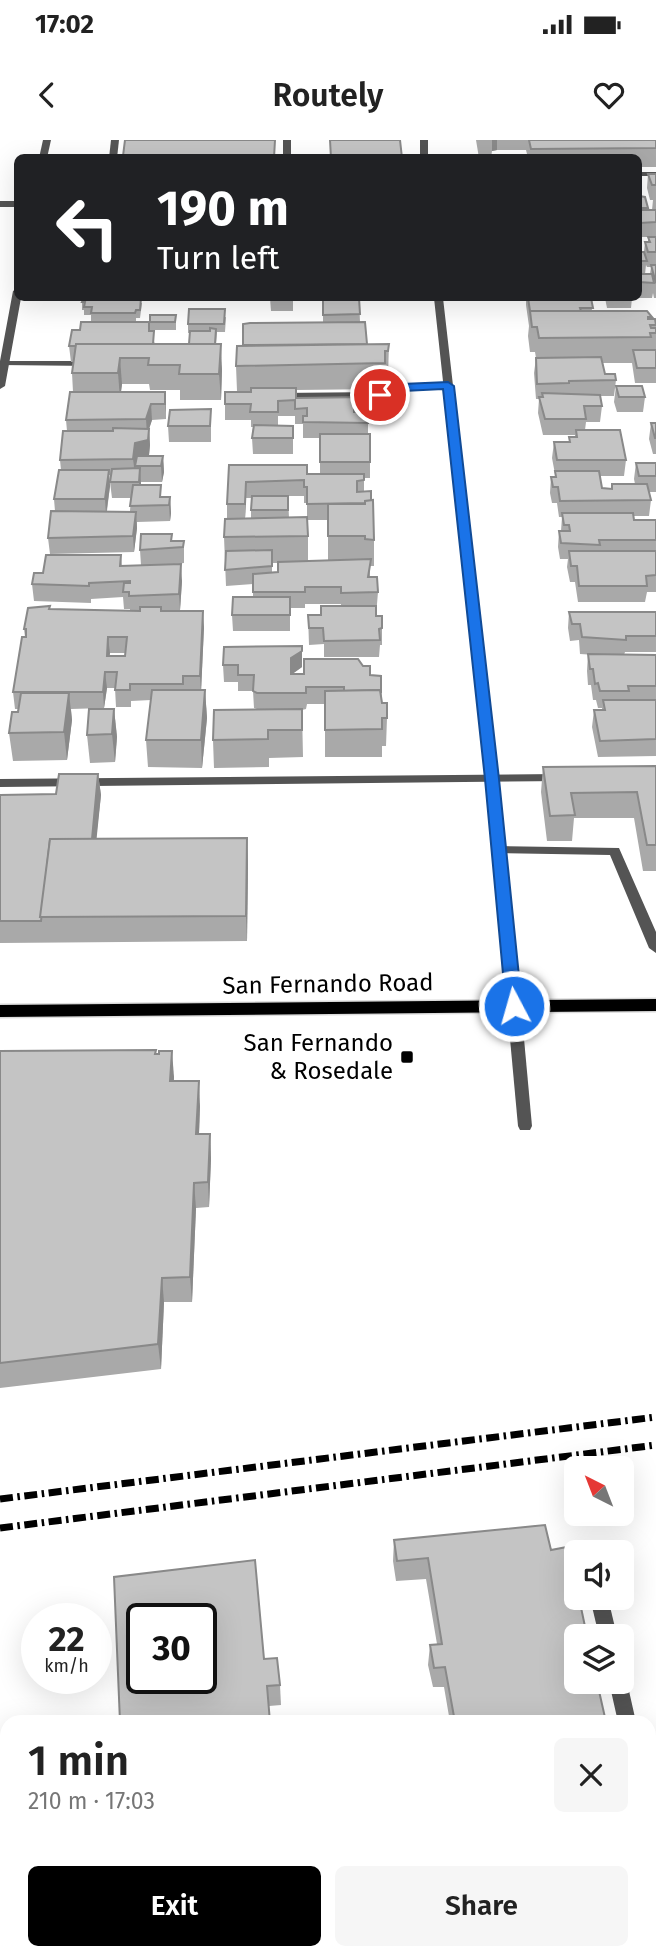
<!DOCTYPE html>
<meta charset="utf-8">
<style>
:root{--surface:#fff;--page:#f6f6f6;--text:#222;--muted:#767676;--accent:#000}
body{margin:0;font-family:"Fira Sans",sans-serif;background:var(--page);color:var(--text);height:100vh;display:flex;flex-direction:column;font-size:26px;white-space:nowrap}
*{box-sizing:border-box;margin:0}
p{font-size:23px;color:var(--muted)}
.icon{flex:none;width:38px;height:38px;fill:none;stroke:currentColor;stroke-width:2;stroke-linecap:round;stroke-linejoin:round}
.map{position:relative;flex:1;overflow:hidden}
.drawer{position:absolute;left:0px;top:1575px;width:656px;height:245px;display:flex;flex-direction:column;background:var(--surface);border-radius:21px 21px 0 0;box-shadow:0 7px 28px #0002}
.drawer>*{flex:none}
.banner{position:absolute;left:14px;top:14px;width:628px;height:147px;border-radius:10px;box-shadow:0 7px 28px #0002;background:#202124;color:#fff;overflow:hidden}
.needle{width:46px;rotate:318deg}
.buttons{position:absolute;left:564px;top:1316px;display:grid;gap:14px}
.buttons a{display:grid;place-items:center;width:70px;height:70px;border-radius:10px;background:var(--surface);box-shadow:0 7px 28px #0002;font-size:35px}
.speed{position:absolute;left:21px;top:1463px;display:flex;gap:14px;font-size:35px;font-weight:700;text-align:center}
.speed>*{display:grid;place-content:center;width:91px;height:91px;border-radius:50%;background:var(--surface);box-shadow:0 7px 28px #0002;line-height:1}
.speed small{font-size:18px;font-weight:400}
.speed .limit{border:4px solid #111;border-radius:10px;background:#fff;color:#111}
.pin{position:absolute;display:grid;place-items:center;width:60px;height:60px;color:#fff;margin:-30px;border:4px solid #fff;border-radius:50%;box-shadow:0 2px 7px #0007}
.me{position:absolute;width:77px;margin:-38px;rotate:354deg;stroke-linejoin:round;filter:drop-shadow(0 0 5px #0008)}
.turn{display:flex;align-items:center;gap:24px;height:147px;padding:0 28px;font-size:32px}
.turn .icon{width:91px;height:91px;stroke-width:2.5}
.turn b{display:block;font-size:49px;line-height:60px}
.round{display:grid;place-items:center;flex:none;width:74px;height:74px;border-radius:10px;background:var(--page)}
.headline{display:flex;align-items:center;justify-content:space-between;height:119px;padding:0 28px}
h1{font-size:42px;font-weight:600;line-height:52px}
.action{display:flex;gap:14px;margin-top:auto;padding:14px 28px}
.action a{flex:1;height:80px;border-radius:10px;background:var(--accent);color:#fff;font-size:28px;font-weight:600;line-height:80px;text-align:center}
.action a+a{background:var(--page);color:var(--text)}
.status{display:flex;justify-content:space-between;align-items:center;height:49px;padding:0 35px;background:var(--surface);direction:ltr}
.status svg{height:19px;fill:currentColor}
header{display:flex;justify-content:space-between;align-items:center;height:91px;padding:0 28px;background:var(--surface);font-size:32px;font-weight:600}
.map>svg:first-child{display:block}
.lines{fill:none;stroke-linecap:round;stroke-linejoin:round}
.primary-casing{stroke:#dbdbdb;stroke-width:3}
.service{fill:#545454;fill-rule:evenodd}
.minor{fill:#545454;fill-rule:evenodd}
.primary{fill:#000;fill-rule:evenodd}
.rail{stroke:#000;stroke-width:7;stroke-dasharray:13 4.5 2.5 4.5;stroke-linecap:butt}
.wall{fill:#a9a9a9;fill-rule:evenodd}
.shaded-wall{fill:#898989}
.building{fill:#c4c4c4;stroke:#898989;stroke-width:2;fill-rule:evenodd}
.route{fill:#1a73e8;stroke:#114b97;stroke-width:2}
.poi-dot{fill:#000;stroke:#fff;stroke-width:2.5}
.labels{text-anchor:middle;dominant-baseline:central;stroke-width:7;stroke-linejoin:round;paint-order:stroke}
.street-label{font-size:24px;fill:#000;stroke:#fff}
.poi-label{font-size:24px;fill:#000;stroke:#fff;text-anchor:end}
</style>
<div class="status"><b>17:02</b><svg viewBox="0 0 49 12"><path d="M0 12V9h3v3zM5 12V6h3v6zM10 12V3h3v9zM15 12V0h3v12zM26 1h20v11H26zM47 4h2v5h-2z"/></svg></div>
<header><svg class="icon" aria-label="back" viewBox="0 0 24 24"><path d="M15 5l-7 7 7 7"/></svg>Routely<svg class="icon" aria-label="heart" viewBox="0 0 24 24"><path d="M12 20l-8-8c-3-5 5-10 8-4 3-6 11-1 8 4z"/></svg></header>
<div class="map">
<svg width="656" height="1820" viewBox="0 0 656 1820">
<rect width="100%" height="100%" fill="#fff"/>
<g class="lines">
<defs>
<polygon id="primary" points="656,859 656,871 0,877 0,865"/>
</defs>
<use href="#primary" class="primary-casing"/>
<g class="service">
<polygon points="111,0 119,0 117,18 109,18"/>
<rect x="283" y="0" width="8" height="18"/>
<rect x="639" y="32" width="17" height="4"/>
<rect x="0" y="61" width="18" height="6"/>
<polygon points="90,221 93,222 93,226 0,225 1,222 4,221"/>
<polygon points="448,243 453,246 451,248 403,251 380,258 279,259 274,256 279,253 379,252 402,245"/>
<polygon points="559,634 563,635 565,638 563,641 0,647 0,639"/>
<polygon points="499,706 619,708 656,792 656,813 649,808 610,715 495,713 493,710"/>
<polygon points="514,861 521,866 532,986 530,990 520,990 518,986 507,866"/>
<polygon points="590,1458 608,1458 617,1496 599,1496"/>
<polygon points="621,1535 627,1542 636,1582 618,1582 609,1542 621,1542"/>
<polygon points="649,1677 656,1680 656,1731 649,1728"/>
</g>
<g class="minor">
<polygon points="43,0 51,0 47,18 39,18"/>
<rect x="420" y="0" width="8" height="18"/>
<polygon points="18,148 18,158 21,158 5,246 0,249 0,221 13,151"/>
<polygon points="434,158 443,158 498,639 521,866 514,871 507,866 486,639"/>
<polygon points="656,1714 656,1734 649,1735 649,1715"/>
<polygon points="7,1782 7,1802 0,1803 0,1783"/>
</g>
<use href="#primary" class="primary"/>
<g class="rail">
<polyline points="0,1359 656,1277"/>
<polyline points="0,1388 656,1305"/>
</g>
</g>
<g class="wall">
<polygon points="476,0 656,0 656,27 639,27 639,18 528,18 526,10 497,10 492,11 491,18 479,18"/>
<path d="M648,34H656V158H654L653,153L652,158H639V112H644L645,102H648V97H639V56L648,68V70H652L653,60H650L647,48ZM646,125L647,127H651L650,134H645Z"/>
<rect x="147" y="158" width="25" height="2"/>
<polygon points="270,158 293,158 293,171 271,171"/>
<path d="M316,158H361H359L360,182L367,204H389L388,237H385V249L296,250V258L369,276H368V294H370V338H364V351L374,400V426H370V437L378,452L376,476L382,488V505H380L379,517H324V504L309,505L308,475H321L341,466V464H305V468H290V491H233L232,475L253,457V444L226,446L224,397L227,379V364L229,325L307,334H320V298H303V284H295V276H278V285L293,286V314H253L252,298L253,287H251V280H225V264L251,252L237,251L236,226L243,206L323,182V158ZM288,356H304V363H307V377L289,378ZM246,358H251V378H245ZM308,380H328V420L308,421ZM272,423H278V432H272Z"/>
<polygon points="526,158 591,158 592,171 652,177 652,179 656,182 656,243 635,243 632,223 603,223 605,234 616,240 614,256 600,256 602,266 600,282 586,282 585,290 626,320 624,336 600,336 602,348 611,349 612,344 635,344 634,339 636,323 656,323 656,352 649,352 651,360 649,376 634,376 634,380 656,380 656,452 647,452 645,462 578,462 575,442 570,442 567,427 568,419 560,419 558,407 559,391 561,391 562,377 559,377 557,363 552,363 550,353 551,337 555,337 555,334 552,318 554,302 569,302 569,297 575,297 575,295 543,295 538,273 539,259 536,259 534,233 536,218 535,212 530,212 528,196 529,186 526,165"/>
<polygon points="605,158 632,158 631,168 607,168"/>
<path d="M82,162L142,163L140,178H136V182L150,191L155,204H189L190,193H188V184L226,177L225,192H217L216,204L222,230L221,260H180V250H150L149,244H122L121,252H165L166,279L152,280L149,289L150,305L149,315L163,316L164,332L162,342H141V345L161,357H170L171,373L170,381L137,382V388L134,412L50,414L48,398L55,371L54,359L61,330L60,320L67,291L66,280L73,252L72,233L73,222H71L69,206L80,190L91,182V175H84V170H82ZM109,335H111L110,342L112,358H131L130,371H107L110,346Z"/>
<polygon points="176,175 176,190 150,190 150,182"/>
<polygon points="616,246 645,257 643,272 617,272 614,262"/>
<polygon points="211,269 211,302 169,302 168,286"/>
<polygon points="651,283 656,283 656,314 653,314 649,299"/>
<path d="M172,394V401H184V423L164,425L182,441L180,470L161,471L204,487L201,550H205L207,578L202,628L148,627L146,600L151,560L131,561V567H116L115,548H107L104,568L71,569L72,580L67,620L13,621L9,593L18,569H15L13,552L25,497L24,489L50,469L130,471V469H124L123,457L91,459V463L34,461L32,444L43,433L121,415L122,426L141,425L140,410ZM110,513H125V516H109Z"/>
<polygon points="569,472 656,472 656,512 625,512 624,515 656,515 656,616 598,617 592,587 594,570 602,570 602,568 598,568 596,560 593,560 591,545 588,545 587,531 588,514 596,515 580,514 579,500 570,501 568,488"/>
<polygon points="223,525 302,527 292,534 381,536 382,563 387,578 386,606 382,606 382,617 325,617 325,564 307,564 306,569 302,570 303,617 269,618 269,627 214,628 213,600 257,569 254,568 253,551 238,551 238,542 224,542"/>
<polygon points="114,569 117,597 115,622 90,623 87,595"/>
<polygon points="656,626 656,731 643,731 634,678 574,678 572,701 547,701 541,652 543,627"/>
<polygon points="98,634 101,655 96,699 247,698 248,723 247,801 0,803 0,655 56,654"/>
<polygon points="156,910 156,914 174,937 174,941 200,966 199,994 210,994 211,1019 209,1067 196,1068 192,1162 164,1162 161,1229 0,1248 0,911"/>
<polygon points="394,1400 551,1410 606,1582 450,1582 444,1547 433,1547 428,1525 430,1505 437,1504 426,1439 396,1441 393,1421"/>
<polygon points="264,1519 280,1545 281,1565 269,1566"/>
<polygon points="540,1813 649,1813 656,1820 539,1820"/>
</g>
<g class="shaded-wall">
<polygon points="492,0 497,0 497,10 492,11"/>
<polygon points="221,204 222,230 221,260 219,234"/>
<polygon points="120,218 122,244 120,259 118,233"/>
<polygon points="165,252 166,268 166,279 165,264"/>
<polygon points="369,260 369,276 354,278 354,262"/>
<polygon points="151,264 152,280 149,289 150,305 149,315 136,319 135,334 133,319 135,303 147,295 146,279"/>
<polygon points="163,316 164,332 162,342 161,326"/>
<polygon points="140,328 141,344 140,358 139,342"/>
<polygon points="109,330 110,346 106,375 105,359"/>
<polygon points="246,342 246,358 245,380 245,364"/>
<polygon points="170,357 171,373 170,381 169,365"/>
<polygon points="136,372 137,388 134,412 133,396"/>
<polygon points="181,424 182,441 180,470 179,454"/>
<polygon points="203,471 204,487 201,553 200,536"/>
<polygon points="108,497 110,513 108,533 107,516"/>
<polygon points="302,511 302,527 291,535 291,518"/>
<polygon points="105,532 107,548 104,568 103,552"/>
<polygon points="205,550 207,578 202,628 201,600"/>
<polygon points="69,553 72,580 67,620 64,592"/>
<polygon points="114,569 117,597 115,622 112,594"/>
<polygon points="98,634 101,655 94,724 91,702"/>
<polygon points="247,698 248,723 247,801 246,776"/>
<polygon points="172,911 174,937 172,966 170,941"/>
<polygon points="199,941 200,966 198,1020 196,994"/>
<polygon points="210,994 211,1019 209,1067 208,1042"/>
<polygon points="194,1043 196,1068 192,1162 190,1137"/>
<polygon points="162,1138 164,1162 161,1229 158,1204"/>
</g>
<g class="building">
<polygon points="125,0 275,0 274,18 125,18 126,16 123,16"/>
<polygon points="330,0 400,0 402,18 331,18"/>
<polygon points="529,0 656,0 656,8 531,9"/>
<polygon points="648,34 656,34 656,45 652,45"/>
<polygon points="639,56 645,57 648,68 639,68"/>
<polygon points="639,70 656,70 656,82 640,83"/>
<polygon points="648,97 656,97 656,112 648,112 645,102 650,102"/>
<polygon points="639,112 644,112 647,121 640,121 641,124 639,124"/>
<polygon points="651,125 656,125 656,143"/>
<polygon points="639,134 652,134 654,143 639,142"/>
<polygon points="84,158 141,158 140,170 136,170 135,173 91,173 92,167 84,167 85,162 82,162"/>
<polygon points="323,158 359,158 360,174 323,175"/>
<polygon points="528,158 591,158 593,168 580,168 581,171 530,171"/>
<polygon points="189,169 225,169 224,184 188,184"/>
<polygon points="530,171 647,171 652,177 648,177 648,179 655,179 656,185 650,185 651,188 656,188 656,193 650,193 651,197 539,198 537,187 532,187"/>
<polygon points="150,175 176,175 175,182 150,182"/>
<polygon points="81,182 149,182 149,191 154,191 153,204 76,204 76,206 69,206 72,190 80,190"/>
<polygon points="365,182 367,204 243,205 243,184 250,183"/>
<polygon points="210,188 216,189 215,204 189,204 190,191 210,191"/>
<polygon points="76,204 221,204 219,234 179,234 180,225 148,225 149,218 120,218 118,233 72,233"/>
<polygon points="389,204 388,211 385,211 385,223 236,226 237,206"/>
<polygon points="633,210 656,210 656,228 637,228"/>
<polygon points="601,217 605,234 615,234 616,240 569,241 569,243 537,244 536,218"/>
<polygon points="616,246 642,246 645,257 619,257"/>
<polygon points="251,248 296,248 296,258 369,257 369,260 354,262 354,272 368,272 368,283 303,282 303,276 307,276 307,268 295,269 295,260 278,261 278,272 250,272 251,264 225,264 225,252 251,252"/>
<polygon points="70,252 165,252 165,264 151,264 146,279 66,280"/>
<polygon points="542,253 600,255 602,266 584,266 586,279 545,279 539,257 543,257"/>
<polygon points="211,269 210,286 168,286 170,270"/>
<polygon points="651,283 656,283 656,298 655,298"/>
<polygon points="254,285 293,286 293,298 252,298"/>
<polygon points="113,288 149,289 148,300 135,303 133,319 60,320 63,291 113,291"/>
<polygon points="576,290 620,290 626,320 557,320 554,302 570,302 569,297 577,297"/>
<rect x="320" y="294" width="50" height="28"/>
<polygon points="137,316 163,316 161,326 135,326"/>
<polygon points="636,323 656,323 656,336 639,336"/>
<polygon points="229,325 307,325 307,334 364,334 364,340 357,341 357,352 371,351 371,361 365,361 365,363 307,364 307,347 304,347 304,340 246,342 245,364 227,364"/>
<polygon points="140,328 139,342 110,342 112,329"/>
<polygon points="59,330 109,330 105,359 54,359"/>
<polygon points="555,331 599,331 602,348 612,349 612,344 647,344 651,360 560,361 558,347 553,347 551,337 556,337"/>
<polygon points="133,345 161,345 160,357 170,357 169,365 130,366"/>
<polygon points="252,356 288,356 288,370 251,370"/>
<polygon points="373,360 374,400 365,399 365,396 328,396 328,364 365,364 365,361"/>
<polygon points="51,371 136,372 133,396 48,398"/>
<polygon points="562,373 633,373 634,380 656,380 656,400 599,400 600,405 561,403 559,391 570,391 569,385 564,385"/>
<polygon points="307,377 308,396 224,397 225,379"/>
<polygon points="141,394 172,394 171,401 184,401 183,407 140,410"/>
<polygon points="272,410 272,426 225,430 226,411"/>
<polygon points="569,411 656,411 656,435 646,436 647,446 579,446 577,426 571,426"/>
<polygon points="46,415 121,415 120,426 181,424 179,454 129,456 129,452 123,452 124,443 130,443 130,441 89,443 89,446 32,444 34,433 43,433"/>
<polygon points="371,419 368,437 377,437 378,452 341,453 341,447 305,447 305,452 253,452 253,434 278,432 278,422"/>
<polygon points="233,457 290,457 290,475 232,475"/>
<path d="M50,466L49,469L140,471V467H161V471H203L200,536H183V544H130V550H115L117,532H105L103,552H13L22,497H26V489H24L28,468ZM108,497H127L125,516H107Z"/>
<polygon points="321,466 376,466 376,476 382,476 382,488 379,489 380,500 324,501 323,488 309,488 308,475 321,475"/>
<polygon points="569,472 656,472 656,496 626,496 626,500 582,497 580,484 572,484"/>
<polygon points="302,506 302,511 291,518 291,534 304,534 304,519 358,519 363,526 370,526 370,535 381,536 381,553 380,550 344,551 344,547 306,547 306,553 257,553 253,551 254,535 238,535 238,525 223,525 224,507"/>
<polygon points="588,514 656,515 656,546 628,546 629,551 600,551 598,543 595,544 593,529 590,529"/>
<polygon points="152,550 205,550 201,600 146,600"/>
<polygon points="380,550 382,563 387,563 387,578 382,578 382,589 325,590 325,551"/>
<polygon points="21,553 69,553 64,592 9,593 12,572 18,572"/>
<polygon points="603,560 656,560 656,599 600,601 594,570 605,570"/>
<polygon points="89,569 114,569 112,594 87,595"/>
<polygon points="302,569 302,590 268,590 268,599 213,600 214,570"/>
<polygon points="656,626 656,705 647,705 637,652 571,653 575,675 550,676 543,627"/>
<polygon points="59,634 98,634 92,699 50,699 41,781 0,781 0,655 56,654"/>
<polygon points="247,698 246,776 40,777 50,699"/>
<polygon points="156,910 155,914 159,914 159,911 172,911 170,941 199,941 196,994 210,994 208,1042 194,1043 190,1137 162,1138 158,1204 0,1223 0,911"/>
<polygon points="545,1385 551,1410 567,1407 576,1444 576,1458 579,1458 587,1496 576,1496 576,1542 597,1542 606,1582 455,1582 445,1527 434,1528 430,1505 442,1504 428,1418 397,1421 394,1400"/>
<path d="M255,1420L264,1519L277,1518L280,1545L267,1546L270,1582H120L114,1437ZM142,1479H201V1538H142Z"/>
<polygon points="656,1788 656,1820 546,1820 545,1813 649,1813 649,1789"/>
</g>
<polygon class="route" points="448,242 454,246 499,639 522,866 514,872 506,866 485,639 443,249 403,251 380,258 374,255 402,244"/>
<rect class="poi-dot" x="400" y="910" width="14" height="14" rx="3.5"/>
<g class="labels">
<g class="street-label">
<text transform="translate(328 844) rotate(-1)">San Fernando Road</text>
</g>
<g class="poi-label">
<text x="393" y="903">San Fernando<tspan x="393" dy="28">&amp; Rosedale</tspan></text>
</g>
</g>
</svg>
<div class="buttons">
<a><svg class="needle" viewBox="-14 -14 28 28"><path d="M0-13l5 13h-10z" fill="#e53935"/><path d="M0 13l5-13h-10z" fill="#767676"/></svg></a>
<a><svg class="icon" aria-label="sound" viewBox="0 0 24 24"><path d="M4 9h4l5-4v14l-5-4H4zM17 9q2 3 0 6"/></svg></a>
<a><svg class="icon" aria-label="layers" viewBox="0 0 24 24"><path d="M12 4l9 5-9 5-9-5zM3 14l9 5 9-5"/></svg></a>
</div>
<div class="speed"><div>22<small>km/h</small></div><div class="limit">30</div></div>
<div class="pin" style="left:380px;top:255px;background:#d93025"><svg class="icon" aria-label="arrive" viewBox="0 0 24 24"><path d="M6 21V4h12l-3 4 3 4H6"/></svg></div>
<svg class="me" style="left:514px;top:866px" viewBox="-20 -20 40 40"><circle r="17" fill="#1a73e8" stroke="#fff" stroke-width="3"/><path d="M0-11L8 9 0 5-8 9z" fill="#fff"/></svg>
<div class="banner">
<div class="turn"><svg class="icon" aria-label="left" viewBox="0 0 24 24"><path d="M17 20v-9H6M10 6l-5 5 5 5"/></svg><div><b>190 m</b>Turn left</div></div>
</div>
<section class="drawer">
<div class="headline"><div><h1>1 min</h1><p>210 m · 17:03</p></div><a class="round"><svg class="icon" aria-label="close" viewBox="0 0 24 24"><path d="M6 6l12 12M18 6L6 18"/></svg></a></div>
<div class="action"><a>Exit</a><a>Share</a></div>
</section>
</div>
